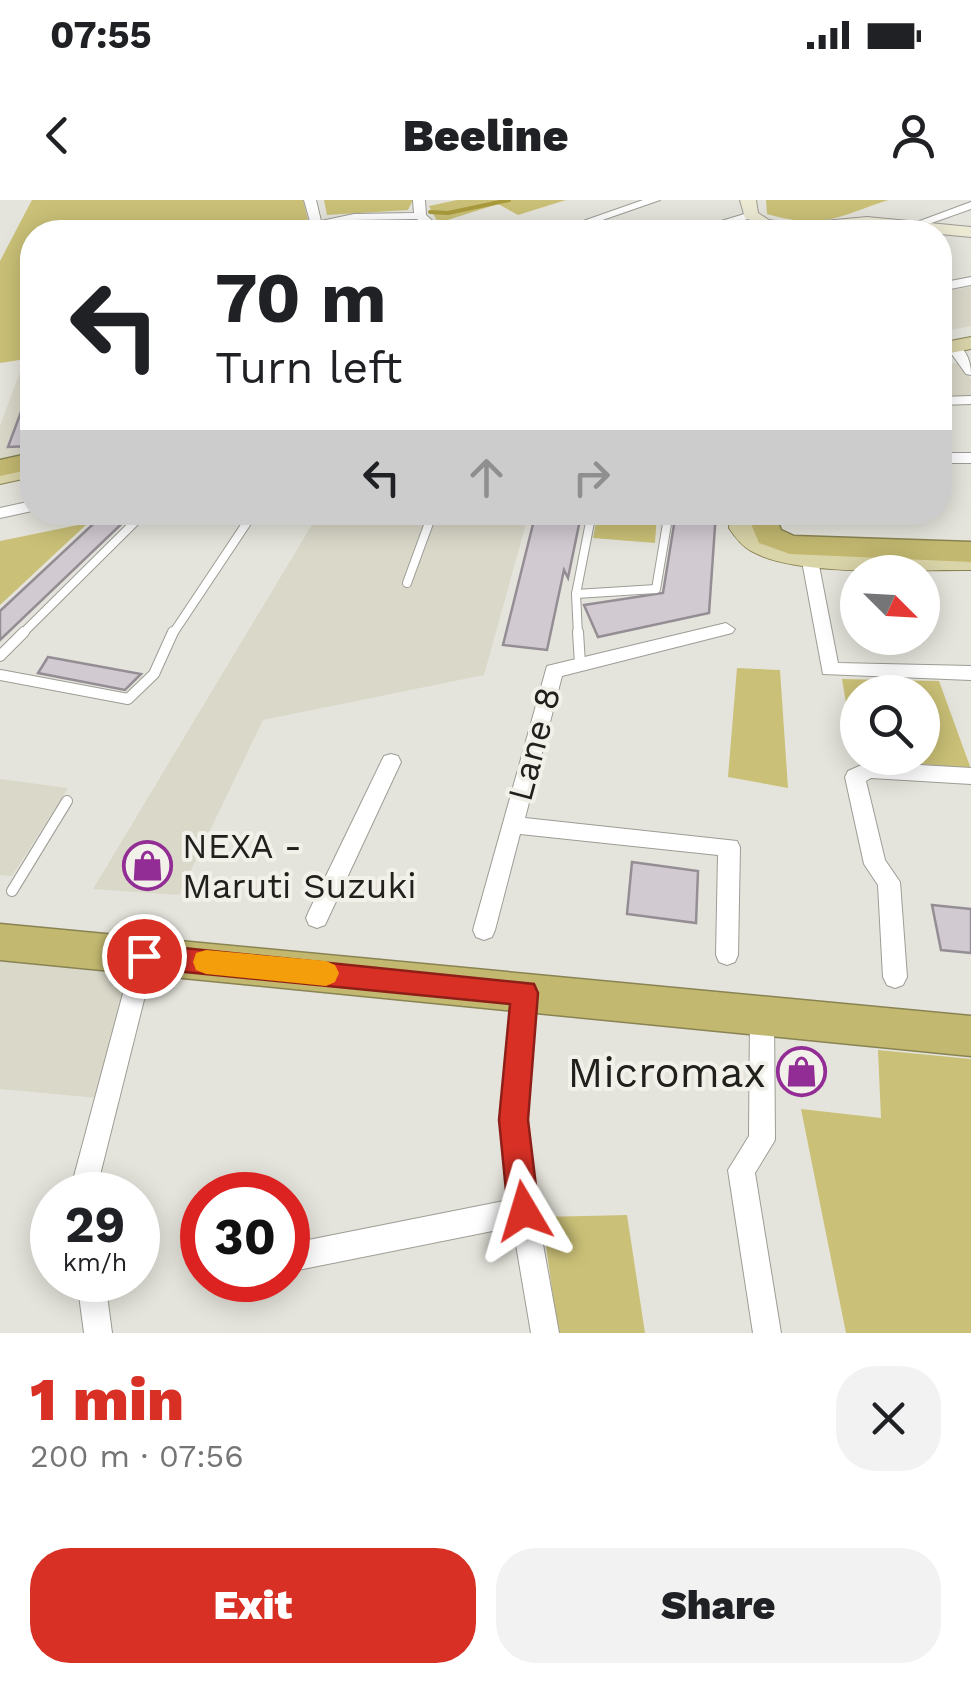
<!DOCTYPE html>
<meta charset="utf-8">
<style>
:root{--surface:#fff;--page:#f2f2f2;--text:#202124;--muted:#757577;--accent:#d93025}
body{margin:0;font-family:"Work Sans",sans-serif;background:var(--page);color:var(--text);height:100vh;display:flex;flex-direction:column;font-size:38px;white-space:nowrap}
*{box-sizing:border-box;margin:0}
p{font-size:32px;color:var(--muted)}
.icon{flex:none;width:55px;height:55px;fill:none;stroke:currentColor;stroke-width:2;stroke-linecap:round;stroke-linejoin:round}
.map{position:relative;height:1133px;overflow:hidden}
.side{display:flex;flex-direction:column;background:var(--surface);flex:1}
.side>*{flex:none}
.top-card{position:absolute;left:20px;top:20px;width:932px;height:305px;border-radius:40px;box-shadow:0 5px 25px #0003;background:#fff;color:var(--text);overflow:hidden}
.needle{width:65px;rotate:114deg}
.fabs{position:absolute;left:840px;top:355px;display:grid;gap:20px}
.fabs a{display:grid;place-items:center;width:100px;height:100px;border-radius:50%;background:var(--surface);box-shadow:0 5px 25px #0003;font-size:50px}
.speed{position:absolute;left:30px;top:972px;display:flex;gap:20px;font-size:50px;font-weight:700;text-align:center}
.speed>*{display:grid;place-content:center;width:130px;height:130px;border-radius:50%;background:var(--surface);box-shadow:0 5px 25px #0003;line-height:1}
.speed small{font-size:25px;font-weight:400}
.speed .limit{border:15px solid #d22;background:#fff;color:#111}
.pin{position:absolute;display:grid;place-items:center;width:85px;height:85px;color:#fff;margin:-42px;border:5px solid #fff;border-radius:50%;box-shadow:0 2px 10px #0007}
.me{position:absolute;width:110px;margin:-55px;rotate:353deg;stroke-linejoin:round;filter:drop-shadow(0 0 8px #0008)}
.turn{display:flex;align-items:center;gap:35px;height:210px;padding:0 30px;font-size:45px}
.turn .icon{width:130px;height:130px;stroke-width:2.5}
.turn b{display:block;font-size:70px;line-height:85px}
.lanes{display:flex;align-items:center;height:95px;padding:0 30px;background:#0003;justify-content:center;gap:50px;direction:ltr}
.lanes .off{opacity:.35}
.round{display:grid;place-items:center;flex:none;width:105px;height:105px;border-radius:40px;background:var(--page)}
.overview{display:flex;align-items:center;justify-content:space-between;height:170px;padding:0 30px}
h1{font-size:60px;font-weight:800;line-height:75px;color:var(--accent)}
.primary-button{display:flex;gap:20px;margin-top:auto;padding:20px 30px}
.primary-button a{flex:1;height:115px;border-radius:40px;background:var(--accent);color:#fff;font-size:40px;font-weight:800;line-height:115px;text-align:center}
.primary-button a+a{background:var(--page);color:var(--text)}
.status{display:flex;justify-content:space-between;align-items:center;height:70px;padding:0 50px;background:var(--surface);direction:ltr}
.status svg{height:28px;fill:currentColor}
header{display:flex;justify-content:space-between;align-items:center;height:130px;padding:0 30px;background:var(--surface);font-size:45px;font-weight:800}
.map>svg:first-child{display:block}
.built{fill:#d9d8c9}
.green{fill:#cac077;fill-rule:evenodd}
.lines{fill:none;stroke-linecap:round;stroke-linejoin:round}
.stream{stroke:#a99b3c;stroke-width:4}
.building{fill:#d1cbd1;stroke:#948e94;stroke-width:2.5}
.lane-far1-casing{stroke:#9d9c95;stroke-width:10}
.lane-casing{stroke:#9d9c95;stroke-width:12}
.street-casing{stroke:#9d9c95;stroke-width:2}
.secondary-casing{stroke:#9d9c95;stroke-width:2}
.primary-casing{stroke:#898353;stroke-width:2}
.highway-casing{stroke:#898353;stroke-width:3}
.lane-far1{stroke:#fff;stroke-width:8}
.lane{stroke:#fff;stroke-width:10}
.street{fill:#fff;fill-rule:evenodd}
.secondary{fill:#edead4;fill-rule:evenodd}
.primary{fill:#dad4a9;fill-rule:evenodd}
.highway{fill:#c2b870;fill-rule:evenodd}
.route{fill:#d93025;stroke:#8d1f18;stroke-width:2.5}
.slow{fill:#f59e0b}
.labels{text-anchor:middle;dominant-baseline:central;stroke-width:8;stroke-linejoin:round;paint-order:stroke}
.street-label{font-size:35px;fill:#20201d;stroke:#f2f1e9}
.poi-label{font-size:35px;fill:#20201d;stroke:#f2f1e9;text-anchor:start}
.near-poi-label{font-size:42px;fill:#20201d;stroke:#f2f1e9;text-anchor:end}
</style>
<div class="status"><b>07:55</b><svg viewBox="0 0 49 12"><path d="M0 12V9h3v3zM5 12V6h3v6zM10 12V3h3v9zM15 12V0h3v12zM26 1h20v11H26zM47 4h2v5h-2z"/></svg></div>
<header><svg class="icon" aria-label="back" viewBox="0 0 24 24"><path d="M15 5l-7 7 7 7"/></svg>Beeline<svg class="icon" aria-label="person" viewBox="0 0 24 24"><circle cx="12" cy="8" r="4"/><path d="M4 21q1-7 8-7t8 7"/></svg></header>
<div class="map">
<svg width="971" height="1133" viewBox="0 0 971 1133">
<rect width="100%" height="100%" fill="#e5e4dc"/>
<g class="built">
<polygon points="971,87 971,126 940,132 940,92"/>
<polygon points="32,158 32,254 0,259 0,226 25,159"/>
<polygon points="959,163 971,179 971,198 940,198 940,165"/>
<polygon points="319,313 529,313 484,475 263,520 179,695 93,689"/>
<polygon points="0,579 68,588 12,676 0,675"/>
<polygon points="0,759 138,776 98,898 0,889"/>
</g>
<g class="green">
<polygon points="32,0 303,0 311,32 32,32 32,158 0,163 0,61"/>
<polygon points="324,0 413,0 408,10 327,15"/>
<polygon points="457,0 566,0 518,15 498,4 438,23 429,6"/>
<path d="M766,0H888C837,17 823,30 767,14Z"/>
<polygon points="359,20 419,20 428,32 328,32 327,29"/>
<polygon points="598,313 657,313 655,343 593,338"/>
<polygon points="88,323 0,405 0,341"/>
<polygon points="737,468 780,470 788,588 728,577"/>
<path d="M842,479L939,481L971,569L855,557ZM858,492H922V558H858Z"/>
<polygon points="878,850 971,859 971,1133 846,1133 801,909 881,918"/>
<polygon points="627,1015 645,1133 558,1133 542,1017"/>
</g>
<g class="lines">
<polyline class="stream" points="430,12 448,13 509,0"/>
</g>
<g class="building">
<polygon points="31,185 32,246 8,247"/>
<polygon points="106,312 134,312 0,440 0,411"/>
<polygon points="536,312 581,315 568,378 564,370 547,450 503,445"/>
<polygon points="676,312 716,312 709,413 598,437 584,405 663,393"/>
<polygon points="48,457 141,474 125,490 38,473"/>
<polygon points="632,662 698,671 696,723 627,714"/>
<polygon points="932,705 971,709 971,753 941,750"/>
</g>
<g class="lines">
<defs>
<g id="lane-far1">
<polyline points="407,383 433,312"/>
<polyline points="576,394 656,389 669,312"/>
<polyline points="21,435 145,312"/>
<polyline points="172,435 254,312"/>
<polyline points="578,435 576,394 592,312"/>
</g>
<g id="lane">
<polyline points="578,432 580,464"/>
<polyline points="0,456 24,432"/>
<polyline points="0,475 128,499 154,474 173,432"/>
<polyline points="12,691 67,601"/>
</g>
<g id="street">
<polygon points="304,0 316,0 321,21 354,14 414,13 413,0 425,0 426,15 445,32 433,32 417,19 354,20 323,28 323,32 313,32"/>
<polygon points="643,0 660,0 568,32 552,32"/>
<polygon points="971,2 971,9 906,32 890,32"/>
<polygon points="751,12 757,15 755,17 702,32 685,32"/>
<polygon points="971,77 971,85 940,91 940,83"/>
<path d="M953,142C966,147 971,162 971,175L966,174L946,146Z"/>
<polygon points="971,196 971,204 940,205 940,197"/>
<rect x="940" y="253" width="31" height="10"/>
<polygon points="32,301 32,311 0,318 0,308"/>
<polygon points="807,340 815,345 838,463 971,466 971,480 823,474 799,345"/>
<polygon points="726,423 735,429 732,433 562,476 525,618 737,641 740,647 738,755 735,762 727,765 719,762 716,755 718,655 520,634 495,730 492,737 484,740 476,737 473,730 547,466"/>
<polygon points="391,554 398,556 401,562 325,725 317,728 309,725 306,718 309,711 381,562 384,556"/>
<polygon points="868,562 971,568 971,584 871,578 866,581 885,660 900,682 907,777 903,785 895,788 887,785 883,777 878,685 864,664 845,577 848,571"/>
<polygon points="144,746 152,749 155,756 95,995 69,995 133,756 136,749"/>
<polygon points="524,782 532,785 536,793 526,920 537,1011 559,1133 531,1133 513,1027 288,1072 288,1044 509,1000 500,920 512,793 516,785"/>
<polygon points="762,805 770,808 774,816 775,940 755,973 781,1133 753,1133 728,970 749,936 750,816 754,808"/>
<polygon points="77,1080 105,1080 112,1133 84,1133"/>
</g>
<polygon id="secondary" points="740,0 756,0 758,13 769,20 792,24 867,17 971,27 971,37 867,27 781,32 745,18"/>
<g id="primary">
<polygon points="971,137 971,149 940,155 940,143"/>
<polygon points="32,263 32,277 0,284 0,270"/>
<path d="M730,312H754L753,327C790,365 919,352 971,354V370C914,369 799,378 751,351C741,345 735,337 729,328Z"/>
</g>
<g id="highway">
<polygon points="32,253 32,269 0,276 0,260"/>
<polygon points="746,312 774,312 781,330 794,336 971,342 971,362 790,354 759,343"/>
<polygon points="0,724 971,816 971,856 0,760"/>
</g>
</defs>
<use href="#lane-far1" class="lane-far1-casing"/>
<use href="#lane" class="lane-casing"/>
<use href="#street" class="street-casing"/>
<use href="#secondary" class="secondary-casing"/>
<use href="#primary" class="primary-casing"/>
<use href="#highway" class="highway-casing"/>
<use href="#lane-far1" class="lane-far1"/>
<use href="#lane" class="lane"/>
<use href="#street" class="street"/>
<use href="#secondary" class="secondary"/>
<use href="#primary" class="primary"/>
<use href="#highway" class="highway"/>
</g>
<polygon class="route" points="144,744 534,784 538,793 528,920 539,1011 535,1022 524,1026 513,1022 508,1011 499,920 510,804 144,768 135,764 131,756 135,748"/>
<polygon class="slow" points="206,750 326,761 335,765 339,773 335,782 326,786 206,774 196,770 193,762 196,753"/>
<defs>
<symbol id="shop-ring" viewBox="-11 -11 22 22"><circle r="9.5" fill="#f2f1e9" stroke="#912d94" stroke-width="1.5"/><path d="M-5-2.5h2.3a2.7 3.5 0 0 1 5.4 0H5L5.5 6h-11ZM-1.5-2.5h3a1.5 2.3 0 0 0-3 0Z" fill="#912d94"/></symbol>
</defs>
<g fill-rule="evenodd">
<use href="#shop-ring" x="120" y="638" width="55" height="55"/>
<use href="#shop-ring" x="774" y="844" width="55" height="55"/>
</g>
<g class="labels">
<g class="street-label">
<text transform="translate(534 544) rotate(-75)">Lane 8</text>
</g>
<g class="poi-label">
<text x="182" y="646">NEXA -<tspan x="182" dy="40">Maruti Suzuki</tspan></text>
</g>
<g class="near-poi-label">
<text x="766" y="872">Micromax</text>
</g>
</g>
</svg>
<div class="fabs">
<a><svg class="needle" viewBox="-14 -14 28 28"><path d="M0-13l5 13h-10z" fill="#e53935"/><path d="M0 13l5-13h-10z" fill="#757577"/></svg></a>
<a><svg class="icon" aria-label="search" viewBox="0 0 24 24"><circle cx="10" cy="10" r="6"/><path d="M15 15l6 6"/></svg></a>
</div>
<div class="speed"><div>29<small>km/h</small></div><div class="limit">30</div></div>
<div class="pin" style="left:144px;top:756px;background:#d93025"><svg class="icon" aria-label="arrive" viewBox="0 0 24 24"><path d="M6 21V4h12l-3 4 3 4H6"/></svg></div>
<svg class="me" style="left:524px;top:1011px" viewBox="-20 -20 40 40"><path d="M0-17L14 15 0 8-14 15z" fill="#d93025" stroke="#fff" stroke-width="4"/></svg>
<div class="top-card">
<div class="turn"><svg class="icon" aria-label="left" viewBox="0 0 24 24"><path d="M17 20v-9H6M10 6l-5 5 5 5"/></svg><div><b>70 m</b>Turn left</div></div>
<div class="lanes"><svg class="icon" aria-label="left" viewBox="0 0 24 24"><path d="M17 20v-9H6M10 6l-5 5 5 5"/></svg><svg class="icon off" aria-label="ahead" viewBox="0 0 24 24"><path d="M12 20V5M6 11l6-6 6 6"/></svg><svg class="icon off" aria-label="right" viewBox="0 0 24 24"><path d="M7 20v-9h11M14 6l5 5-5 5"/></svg></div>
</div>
</div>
<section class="side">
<div class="overview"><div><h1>1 min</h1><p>200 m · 07:56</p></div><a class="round"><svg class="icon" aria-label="close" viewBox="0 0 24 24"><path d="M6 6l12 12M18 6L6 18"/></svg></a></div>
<div class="primary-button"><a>Exit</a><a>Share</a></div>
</section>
